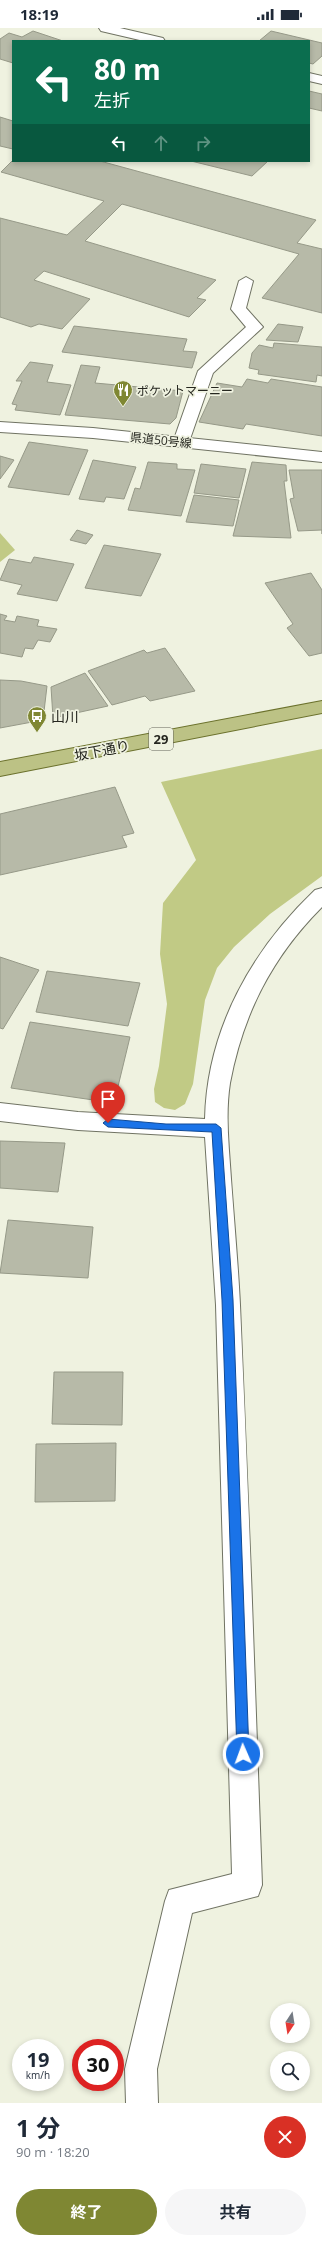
<!DOCTYPE html>
<html lang="ja">
<meta charset="utf-8">
<style>
:root{--surface:#fff;--page:#f6f6f7;--text:#1f2937;--muted:#747a83;--accent:#7f8733}
body{margin:0;font-family:"Open Sans","Noto Sans JP",sans-serif;background:var(--page);color:var(--text);height:100vh;display:flex;flex-direction:column;font-size:15px;white-space:nowrap}
*{box-sizing:border-box;margin:0}
p{font-size:13px;color:var(--muted)}
.icon{flex:none;width:22px;height:22px;fill:none;stroke:currentColor;stroke-width:2;stroke-linecap:round;stroke-linejoin:round}
.map{position:relative;height:2075px;overflow:hidden}
.sheet{display:flex;flex-direction:column;background:var(--surface);flex:1}
.sheet>*{flex:none}
.hud{position:absolute;left:12px;top:12px;width:298px;height:122px;border-radius:0px;box-shadow:0 2px 6px #0003;background:#0b6e4f;color:#fff;overflow:hidden}
.needle{width:26px;rotate:192deg}
.fabs{position:absolute;left:270px;top:1975px;display:grid;gap:8px}
.fabs a{display:grid;place-items:center;width:40px;height:40px;border-radius:50%;background:var(--surface);box-shadow:0 2px 6px #0003;font-size:20px}
.speed{position:absolute;left:12px;top:2011px;display:flex;gap:8px;font-size:20px;font-weight:700;text-align:center}
.speed>*{display:grid;place-content:center;width:52px;height:52px;border-radius:50%;background:var(--surface);box-shadow:0 2px 6px #0003;line-height:1}
.speed small{font-size:10px;font-weight:400}
.speed .limit{border:6px solid #d22;background:#fff;color:#111}
.pin{position:absolute;display:grid;place-items:center;width:34px;height:34px;color:#fff;margin:-41px -17px;border-radius:50% 50% 50% 0;rotate:-45deg;box-shadow:0 0 4px #0007}
.pin .icon{rotate:45deg}
.me{position:absolute;width:44px;margin:-22px;rotate:358deg;stroke-linejoin:round;filter:drop-shadow(0 0 3px #0008)}
.turn{display:flex;align-items:center;gap:14px;height:84px;padding:0 16px;font-size:18px}
.turn .icon{width:52px;height:52px;stroke-width:2.5}
.turn b{display:block;font-size:28px;line-height:34px}
.lanes{display:flex;align-items:center;height:38px;padding:0 16px;background:#0003;justify-content:center;gap:20px;direction:ltr}
.lanes .off{opacity:.35}
.round{display:grid;place-items:center;flex:none;width:42px;height:42px;border-radius:21px;background:var(--page)}
.overview{display:flex;align-items:center;justify-content:space-between;height:68px;padding:0 16px}
h1{font-size:24px;font-weight:700;line-height:30px}
.button{display:flex;gap:8px;margin-top:auto;padding:8px 16px}
.button a{flex:1;height:46px;border-radius:24px;background:var(--accent);color:#fff;font-size:16px;font-weight:700;line-height:46px;text-align:center}
.button a+a{background:var(--page);color:var(--text)}
.status{display:flex;justify-content:space-between;align-items:center;height:28px;padding:0 20px;background:var(--surface);direction:ltr}
.status svg{height:11px;fill:currentColor}
.map>svg:first-child{display:block}
.green{fill:#c1ca85}
.building{fill:#b7baa8;stroke:#969988}
.lines{fill:none;stroke-linecap:round;stroke-linejoin:round}
.street-casing{stroke:#707363;stroke-width:2}
.secondary-casing{stroke:#707363;stroke-width:2}
.primary-casing{stroke:#6b712c;stroke-width:2}
.street{fill:#fff;fill-rule:evenodd}
.secondary{fill:#fff;fill-rule:evenodd}
.primary{fill:#bcc285;fill-rule:evenodd}
.route{fill:#1a73e8;stroke:#114b97}
.labels{text-anchor:middle;dominant-baseline:central;stroke-width:3.5;stroke-linejoin:round;paint-order:stroke}
.far-poi-label{font-size:12px;fill:#25261f;stroke:#eff2e0;text-anchor:start}
.far-street-label{font-size:12px;fill:#25261f;stroke:#eff2e0}
.shield{fill:#eff2e0;stroke:#626359;stroke-width:1}
.shield-label{font-size:13px;font-weight:bold;fill:#25261f}
.poi-label{font-size:14px;fill:#25261f;stroke:#eff2e0;text-anchor:start}
.street-label{font-size:14px;fill:#25261f;stroke:#eff2e0}
</style>
<div class="status"><b>18:19</b><svg viewBox="0 0 49 12"><path d="M0 12V9h3v3zM5 12V6h3v6zM10 12V3h3v9zM15 12V0h3v12zM26 1h20v11H26zM47 4h2v5h-2z"/></svg></div>
<div class="map">
<svg width="322" height="2075" viewBox="0 0 322 2075">
<rect width="100%" height="100%" fill="#eff2e0"/>
<g class="green">
<polygon points="0,505 15,522 0,534"/>
<polygon points="322,721 322,848 270,886 234,919 217,940 205,972 193,1056 185,1076 175,1082 164,1080 155,1074 154,1061 159,1038 167,976 160,926 163,875 196,832 161,754"/>
</g>
<g class="building">
<polygon points="33,3 63,13 13,13 13,35 0,31 0,11 9,5 22,9"/>
<polygon points="271,3 322,15 322,28 313,36 309,35 309,13 259,13"/>
<polygon points="309,63 322,66 322,83 309,80"/>
<polygon points="0,89 13,93 13,121 0,118"/>
<polygon points="13,132 100,133 316,192 297,215 322,221 322,285 262,270 299,226 122,176 85,213 216,252 197,270 206,272 189,289 44,243 34,252 90,271 62,301 39,296 31,299 0,289 0,190 67,207 104,173 1,144"/>
<polygon points="191,133 268,133 252,148"/>
<polygon points="278,296 303,299 298,314 266,312"/>
<polygon points="74,298 187,311 183,323 197,324 192,340 62,324"/>
<polygon points="274,315 322,319 322,348 317,347 316,354 258,346 259,342 249,340 252,325 259,317 273,320"/>
<polygon points="30,334 53,337 47,354 71,357 60,387 15,382 17,377 12,376 22,353 16,353"/>
<polygon points="81,337 100,339 95,355 183,363 176,390 170,396 65,387"/>
<polygon points="247,351 268,355 271,351 322,359 322,408 246,396 243,401 199,394 217,355 242,359"/>
<polygon points="29,414 88,422 69,467 8,459"/>
<polygon points="0,428 14,432 0,451"/>
<polygon points="93,432 136,439 124,471 106,469 104,474 79,471"/>
<polygon points="148,434 177,436 177,441 195,442 181,488 128,482 135,460 140,461"/>
<polygon points="252,434 286,437 287,453 284,453 291,510 233,508"/>
<polygon points="201,436 246,441 239,470 194,465"/>
<polygon points="289,442 322,442 322,506 322,502 298,503 290,471 294,470"/>
<polygon points="194,467 239,472 233,498 186,494"/>
<polygon points="77,502 93,507 86,516 70,512"/>
<polygon points="104,517 161,526 141,568 85,560"/>
<polygon points="34,529 74,536 57,573 17,566 22,557 0,552 9,531 31,535"/>
<polygon points="311,545 322,562 322,625 309,628 287,600 293,596 265,555"/>
<polygon points="0,586 7,588 4,592 15,594 17,588 39,592 37,598 57,601 50,614 38,612 33,621 25,620 22,629 0,625"/>
<polygon points="165,620 195,663 150,673 145,668 112,677 88,643 144,622 147,625"/>
<polygon points="85,645 108,678 53,690 51,659"/>
<polygon points="0,652 21,653 47,658 43,692 0,700"/>
<polygon points="115,759 134,805 122,808 127,819 0,847 0,786"/>
<polygon points="0,929 39,942 3,1001 0,1000"/>
<polygon points="47,943 140,955 128,998 36,984"/>
<polygon points="30,994 130,1009 114,1075 11,1060"/>
<polygon points="0,1113 65,1115 58,1164 0,1160"/>
<polygon points="8,1192 93,1199 88,1250 0,1245"/>
<polygon points="54,1344 123,1344 122,1397 52,1396"/>
<polygon points="116,1415 115,1473 35,1474 36,1416"/>
</g>
<g class="lines">
<defs>
<g id="street">
<polygon points="246,249 253,253 246,280 263,299 213,345 189,414 187,417 175,417 173,414 198,343 246,299 231,281 239,253"/>
<path d="M322,860V879C272,929 243,986 230,1055C225,1087 229,1119 231,1151C234,1193 238,1235 240,1277C249,1470 255,1664 262,1857L258,1868L192,1885L157,2041L158,2075H126L125,2041L165,1873L169,1862L232,1846L216,1277L205,1109L78,1102L0,1093V1075L78,1084L205,1091C207,1001 252,922 315,862Z"/>
</g>
<g id="secondary">
<polygon points="99,0 120,0 163,10 165,13 144,13 101,3"/>
<polygon points="309,45 322,48 322,56 309,53"/>
<polygon points="0,394 93,400 322,424 322,434 93,410 0,404"/>
</g>
<polygon id="primary" points="322,673 322,685 0,748 0,734"/>
</defs>
<use href="#street" class="street-casing"/>
<use href="#secondary" class="secondary-casing"/>
<use href="#primary" class="primary-casing"/>
<use href="#street" class="street"/>
<use href="#secondary" class="secondary"/>
<use href="#primary" class="primary"/>
</g>
<polygon class="route" points="108,1091 166,1096 216,1096 221,1100 233,1272 249,1726 247,1730 243,1732 239,1730 237,1726 222,1272 212,1104 108,1099 103,1095"/>
<defs>
<symbol id="restaurant-pin" viewBox="-11 -11 22 30"><path d="M0 17L-7.5 6A9.5 9.5 0 1 1 7.5 6Z" fill="#7f8733" stroke="#eff2e0"/><path d="M-5-6h1v4h1v-4h1v4h1v-4h1v5L-1.5 .5V6h-2V.5L-5-1ZM5-6V6H3V1.5H1.5Q1.5-4 5-6Z" fill="#fff"/></symbol>
<symbol id="bus-pin" viewBox="-11 -11 22 30"><path d="M0 17L-7.5 6A9.5 9.5 0 1 1 7.5 6Z" fill="#7f8733" stroke="#eff2e0"/><path d="M-5-6H5V4H4V6H2V4H-2V6H-4V4H-5ZM-3.5-4V0h7V-4ZM-3.5 1.2v1.5H-2V1.2ZM2 1.2v1.5H3.5V1.2Z" fill="#fff"/></symbol>
</defs>
<g fill-rule="evenodd">
<use href="#restaurant-pin" x="112" y="351" width="22" height="30"/>
<use href="#bus-pin" x="26" y="677" width="22" height="30"/>
</g>
<g class="labels">
<g class="far-poi-label">
<text x="137" y="362">ポケットマーニー</text>
</g>
<g class="far-street-label">
<text transform="translate(161 412) rotate(6)">県道50号線</text>
</g>
<rect class="shield" x="149" y="700" width="24" height="22" rx="3"/>
<g class="shield-label">
<text x="161" y="711">29</text>
</g>
<g class="poi-label">
<text x="51" y="688">山川</text>
</g>
<g class="street-label">
<text transform="translate(102 722) rotate(-11)">坂下通り</text>
</g>
</g>
</svg>
<div class="fabs">
<a><svg class="needle" viewBox="-14 -14 28 28"><path d="M0-13l5 13h-10z" fill="#e53935"/><path d="M0 13l5-13h-10z" fill="#747a83"/></svg></a>
<a><svg class="icon" aria-label="search" viewBox="0 0 24 24"><circle cx="10" cy="10" r="6"/><path d="M15 15l6 6"/></svg></a>
</div>
<div class="speed"><div>19<small>km/h</small></div><div class="limit">30</div></div>
<div class="pin" style="left:108px;top:1095px;background:#d93025"><svg class="icon" aria-label="arrive" viewBox="0 0 24 24"><path d="M6 21V4h12l-3 4 3 4H6"/></svg></div>
<svg class="me" style="left:243px;top:1726px" viewBox="-20 -20 40 40"><circle r="17" fill="#1a73e8" stroke="#fff" stroke-width="3"/><path d="M0-11L8 9 0 5-8 9z" fill="#fff"/></svg>
<div class="hud">
<div class="turn"><svg class="icon" aria-label="left" viewBox="0 0 24 24"><path d="M17 20v-9H6M10 6l-5 5 5 5"/></svg><div><b>80 m</b>左折</div></div>
<div class="lanes"><svg class="icon" aria-label="left" viewBox="0 0 24 24"><path d="M17 20v-9H6M10 6l-5 5 5 5"/></svg><svg class="icon off" aria-label="ahead" viewBox="0 0 24 24"><path d="M12 20V5M6 11l6-6 6 6"/></svg><svg class="icon off" aria-label="right" viewBox="0 0 24 24"><path d="M7 20v-9h11M14 6l5 5-5 5"/></svg></div>
</div>
</div>
<section class="sheet">
<div class="overview"><div><h1>1 分</h1><p>90 m · 18:20</p></div><a class="round" style="background:#d93025;color:#fff"><svg class="icon" aria-label="close" viewBox="0 0 24 24"><path d="M6 6l12 12M18 6L6 18"/></svg></a></div>
<div class="button"><a>終了</a><a>共有</a></div>
</section>
